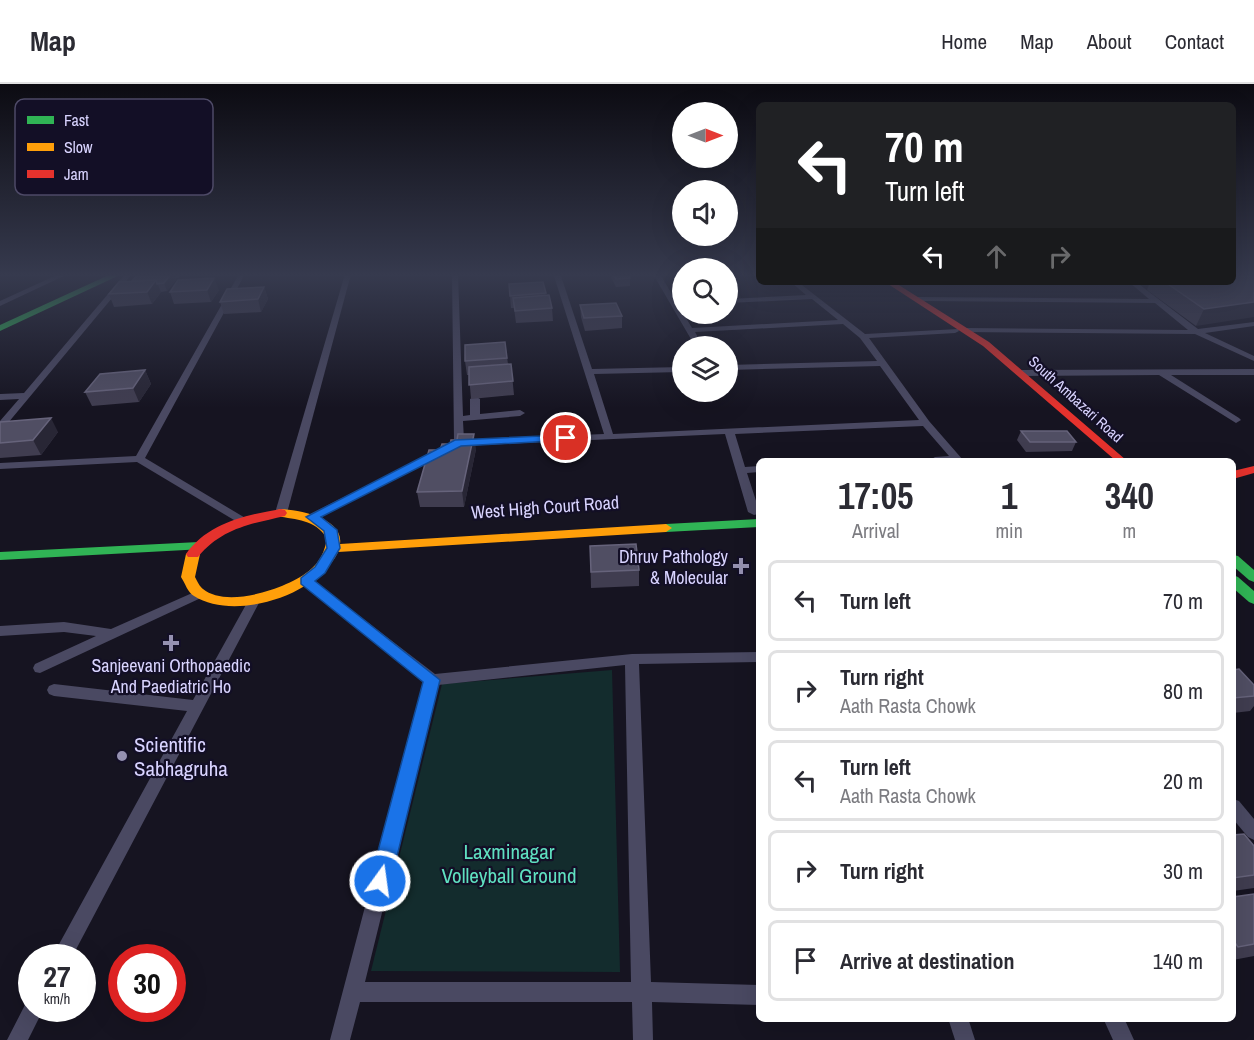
<!DOCTYPE html>
<style>
:root{--surface:#fff;--page:#f7f7f7;--text:#2b2b33;--muted:#7c7c81;--line:#e1e1e2}
body{margin:0;font-family:"Archivo Narrow",sans-serif;background:var(--page);color:var(--text);height:100vh;display:flex;flex-direction:column;font-size:22px;white-space:nowrap}
*{box-sizing:border-box;margin:0}
p{font-size:20px;color:var(--muted)}
.icon{flex:none;width:33px;height:33px;fill:none;stroke:currentColor;stroke-width:2;stroke-linecap:round;stroke-linejoin:round}
.map{position:relative;flex:1;overflow:hidden}
.details{position:absolute;left:756px;top:374px;width:480px;height:564px;display:flex;flex-direction:column;background:var(--surface);border-radius:9px;box-shadow:0 6px 24px #0002}
.details>*{flex:none}
.top-card{position:absolute;left:756px;top:18px;width:480px;height:183px;border-radius:9px;box-shadow:0 6px 24px #0002;background:#202124;color:#fff;overflow:hidden}
.needle{width:39px;rotate:90deg}
.controls{position:absolute;left:672px;top:18px;display:grid;gap:12px}
.controls a{display:grid;place-items:center;width:66px;height:66px;border-radius:50%;background:var(--surface);box-shadow:0 6px 24px #0002;font-size:30px}
.speed{position:absolute;left:18px;top:860px;display:flex;gap:12px;font-size:30px;font-weight:700;text-align:center}
.speed>*{display:grid;place-content:center;width:78px;height:78px;border-radius:50%;background:var(--surface);box-shadow:0 6px 24px #0002;line-height:1}
.speed small{font-size:15px;font-weight:400}
.speed .limit{border:9px solid #d22;background:#fff;color:#111}
.pin{position:absolute;display:grid;place-items:center;width:51px;height:51px;color:#fff;margin:-26px;border:3px solid #fff;border-radius:50%;box-shadow:0 2px 6px #0007}
.me{position:absolute;width:66px;margin:-33px;rotate:14deg;stroke-linejoin:round;filter:drop-shadow(0 0 4px #0008)}
.turn{display:flex;align-items:center;gap:21px;height:126px;padding:0 30px;font-size:27px}
.turn .icon{width:78px;height:78px;stroke-width:2.5}
.turn b{display:block;font-size:42px;line-height:51px}
.lanes{display:flex;align-items:center;height:57px;padding:0 30px;background:#0003;justify-content:center;gap:30px;direction:ltr}
.lanes .off{opacity:.35}
.eta{display:flex;justify-content:space-evenly;align-items:center;height:102px;text-align:center}
.eta b{font-size:36px;font-weight:700;line-height:42px}
ul{padding:0;list-style:none}
li{display:flex;align-items:center;gap:18px;height:81px;margin:0 12px 9px;padding:0 18px;border:3px solid var(--line);border-radius:9px}
li div{flex:1}
li b{display:block;font-size:22px}
li em{font-style:normal}
header{display:flex;align-items:center;gap:36px;box-sizing:border-box;height:84px;padding:0 30px;background:var(--surface);border-bottom:2px solid var(--line)}
header strong{font-size:28px}
nav{display:flex;gap:33px;margin-inline-start:auto;font-size:21px}
.map>svg:first-child{display:block}
.green{fill:#132c2d}
.lines{fill:none;stroke-linecap:round;stroke-linejoin:round}
.street{fill:#4a4962;fill-rule:evenodd}
.fast{fill:#30b455;fill-rule:evenodd}
.slow{fill:#ff9f0a;fill-rule:evenodd}
.jam{fill:#e5322d;fill-rule:evenodd}
.wall{fill:#403d50}
.shaded-wall{fill:#282635}
.building{fill:#504e63;stroke:#66637b;stroke-width:1.5}
.route{fill:#1a73e8;stroke:#114b97;stroke-width:1.5}
.poi-dot{fill:#9591b1;stroke:#130f26;stroke-width:2}
.labels{text-anchor:middle;dominant-baseline:central;stroke-width:4.5;stroke-linejoin:round;paint-order:stroke}
.far-street-label{font-size:15px;fill:#d9d4ff;stroke:#130f26}
.street-label{font-size:18px;fill:#d9d4ff;stroke:#130f26}
.poi-label{font-size:18px;fill:#d9d4ff;stroke:#130f26;text-anchor:end}
.near-poi-label{font-size:21px;fill:#d9d4ff;stroke:#130f26;text-anchor:start}
.near-park-label{font-size:21px;fill:#5fe0c0;stroke:#130f26}
.key{fill:#130f26;stroke:#4e4a67;stroke-width:1.5}
.key-label{font-size:16px;fill:#d9d4ff}
</style>
<header>
<strong>Map</strong>
<nav><a>Home</a><a>Map</a><a>About</a><a>Contact</a></nav>
</header>
<div class="map">
<svg width="1254" height="956" viewBox="0 0 1254 956">
<rect width="100%" height="100%" fill="#161421"/>
<polygon class="green" points="612,586 620,888 371,887 442,600"/>
<g class="lines">
<g class="street">
<polygon points="59,190 68,190 0,222 0,217"/>
<polygon points="125,190 132,190 3,345 0,346 0,337 19,315 0,316 0,310 24,309"/>
<polygon points="239,190 245,190 145,374 247,435 249,437 247,439 239,439 137,378 0,385 0,379 136,372"/>
<polygon points="345,190 351,190 287,429 281,432 277,431 275,429"/>
<polygon points="452,190 458,190 463,332 470,331 470,315 475,312 480,315 480,330 520,326 525,329 520,332 463,337 464,356 604,350 554,192 539,190 582,190 561,192 592,285 682,283 682,288 594,290 613,350 919,336 880,282 728,286 728,281 877,277 860,254 843,240 695,248 703,262 695,262 653,190 660,190 692,244 838,236 812,215 728,219 728,215 806,211 791,198 798,198 865,250 958,245 959,247 955,249 869,254 929,337 963,376 930,376 935,373 949,372 923,342 735,350 745,383 759,382 759,388 747,389 759,426 758,430 754,431 748,428 725,350 461,362 316,435 308,435 306,433 308,431 454,358"/>
<polygon points="1129,198 1136,198 1198,245 1254,238 1254,242 1205,249 1254,272 1254,277 1195,250 964,248 960,246 964,244 1188,246 1155,219 918,217 914,215 918,213 1149,215"/>
<polygon points="1254,285 1254,291 1171,291 1239,334 1241,336 1236,339 1159,291 1022,292 1018,289 1022,286"/>
<path d="M306,493L310,494L435,590L632,570L759,568V578L639,580L651,898L759,901V921L652,918L653,956H633L632,918H360L350,956H330L424,598L302,500L300,497ZM625,581L631,898H365L438,601Z"/>
<polygon points="199,506 203,507 205,510 203,513 40,589 35,588 33,584 35,580 96,552 64,548 0,552 0,542 64,538 111,545"/>
<polygon points="254,513 260,517 72,873 52,873 187,627 54,612 49,610 47,606 49,602 54,600 193,616 248,517"/>
<polygon points="1233,715 1239,717 1254,735 1254,756 1248,753 1233,735"/>
<polygon points="32,915 32,924 44,924 28,956 7,956 27,917"/>
<polygon points="948,934 968,934 975,956 955,956"/>
<polygon points="1103,934 1124,934 1134,956 1113,956"/>
</g>
<g class="fast">
<polygon points="111,190 122,190 0,247 0,241"/>
<polygon points="759,435 759,443 666,448 660,444 666,440"/>
<polygon points="199,458 206,462 204,465 0,476 0,468"/>
<polygon points="1233,471 1238,472 1254,486 1254,498 1249,496 1233,482"/>
<polygon points="1233,491 1238,493 1254,507 1254,520 1249,518 1233,504"/>
</g>
<path class="slow" d="M281,425C299,426 344,434 340,460L666,440L672,444L666,448L338,468C318,511 235,538 194,512C188,509 185,499 181,493L186,470L193,466L200,470L195,493C197,497 200,503 203,505C227,525 289,504 310,486C320,478 325,467 327,454C314,435 297,436 277,432L275,429L277,426Z"/>
<g class="jam">
<polygon points="885,198 894,198 989,258 1126,376 1115,376 983,262"/>
<polygon points="1254,382 1254,389 1233,395 1233,387"/>
<path d="M281,425L285,426L287,429L285,432C251,440 222,444 198,473H188L186,470C208,439 246,431 281,425Z"/>
</g>
</g>
<g class="wall">
<polygon points="138,190 181,190 178,194 175,194 176,196 167,207 161,208 152,220 114,223 109,210 131,198"/>
<polygon points="611,190 629,190 630,194 630,202 616,203 611,193"/>
<polygon points="178,196 219,206 211,218 174,220 170,208"/>
<polygon points="543,198 546,212 552,224 553,237 516,239 514,224 511,224 509,200"/>
<polygon points="1150,198 1233,198 1196,242 1147,206"/>
<polygon points="264,203 268,215 261,228 224,230 220,218"/>
<polygon points="580,221 622,232 622,244 585,247 581,233"/>
<polygon points="689,230 721,230 720,231 691,233"/>
<polygon points="505,258 508,280 511,280 514,311 471,315 469,291 467,291 465,277"/>
<polygon points="145,286 151,300 139,318 92,322 85,308"/>
<polygon points="0,338 58,348 41,371 0,374"/>
<polygon points="1021,347 1076,358 1072,367 1026,368 1017,356"/>
<polygon points="476,365 464,423 420,423 417,408"/>
<polygon points="590,462 639,486 639,502 591,504"/>
<polygon points="1233,586 1254,601 1254,622 1250,627 1233,629"/>
<polygon points="1233,751 1254,762 1254,804 1233,807"/>
<polygon points="1254,810 1254,872 1233,876 1233,813"/>
</g>
<g class="shaded-wall">
<polygon points="171,190 174,190 176,196 167,207 164,199"/>
<polygon points="214,194 219,206 211,218 207,206"/>
<polygon points="156,196 161,208 152,220 147,208"/>
<polygon points="264,203 268,215 261,228 258,215"/>
<polygon points="1254,218 1254,233 1196,242 1204,225"/>
<polygon points="145,286 151,300 139,318 133,304"/>
<polygon points="51,334 58,348 41,371 33,356"/>
<polygon points="474,350 476,365 464,423 462,407"/>
</g>
<g class="building">
<polygon points="138,190 171,190 164,199 157,200 156,196 131,198"/>
<polygon points="613,190 629,190 630,194 616,195"/>
<polygon points="1233,190 1249,190 1254,192 1254,218 1204,225 1165,198 1233,198"/>
<polygon points="214,194 207,206 170,208 178,196"/>
<polygon points="156,196 147,208 109,210 119,198"/>
<polygon points="543,198 546,209 510,212 509,200"/>
<polygon points="264,203 258,215 220,218 227,205"/>
<polygon points="549,211 552,224 515,227 513,214"/>
<polygon points="616,219 622,232 584,234 580,221"/>
<polygon points="505,258 507,274 465,277 465,261"/>
<polygon points="511,280 513,297 469,301 469,283"/>
<polygon points="145,286 133,304 85,308 100,290"/>
<polygon points="51,334 33,356 0,359 0,338"/>
<polygon points="1021,347 1067,347 1076,358 1030,358"/>
<polygon points="458,350 474,350 462,407 417,408 429,366 440,366 442,360 450,360 451,356 457,356"/>
<polygon points="636,460 639,486 591,488 590,462"/>
<polygon points="1239,585 1254,601 1254,612 1233,614 1233,586"/>
<polygon points="1244,750 1254,762 1254,791 1233,794 1233,751"/>
<polygon points="1254,810 1254,860 1238,863 1233,856 1233,813"/>
</g>
<linearGradient id="sky" x2="0" y2="1"><stop stop-color="#0c0b12"/><stop offset="0.59" stop-color="#363a4e"/><stop offset="1" stop-color="#363a4e" stop-opacity="0"/></linearGradient>
<rect width="1254" height="324" fill="url(#sky)"/>
<polygon class="route" points="566,351 572,354 570,356 461,362 321,433 337,446 340,464 325,489 315,497 440,596 391,797 388,804 380,806 373,804 370,797 423,598 301,500 301,494 315,483 327,464 324,447 306,433 455,356"/>
<g class="poi-dot">
<path d="M738 473h6v6h6v6h-6v6h-6v-6h-6v-6h6z"/>
<path d="M168 550h6v6h6v6h-6v6h-6v-6h-6v-6h6z"/>
<circle cx="122" cy="672" r="6"/>
</g>
<g class="labels">
<g class="far-street-label">
<text transform="translate(1076 315) rotate(42)">South Ambazari Road</text>
</g>
<g class="street-label">
<text transform="translate(545 423) rotate(-4)">West High Court Road</text>
</g>
<g class="poi-label">
<text x="728" y="472">Dhruv Pathology<tspan x="728" dy="21">&amp; Molecular</tspan></text>
<text x="171" y="581" text-anchor="middle">Sanjeevani Orthopaedic<tspan x="171" dy="21">And Paediatric Ho</tspan></text>
</g>
<g class="near-poi-label">
<text x="134" y="660">Scientific<tspan x="134" dy="24">Sabhagruha</tspan></text>
</g>
<g class="near-park-label">
<text x="509" y="767">Laxminagar<tspan x="509" dy="24">Volleyball Ground</tspan></text>
</g>
</g>
<rect x="15" y="15" width="198" height="96" rx="9" class="key"/>
<rect x="27" y="32" width="27" height="8" fill="#30b455"/>
<rect x="27" y="59" width="27" height="8" fill="#ff9f0a"/>
<rect x="27" y="86" width="27" height="8" fill="#e5322d"/>
<g class="key-label">
<text x="64" y="42">Fast</text>
<text x="64" y="69">Slow</text>
<text x="64" y="96">Jam</text>
</g>
</svg>
<div class="controls">
<a><svg class="needle" viewBox="-14 -14 28 28"><path d="M0-13l5 13h-10z" fill="#e53935"/><path d="M0 13l5-13h-10z" fill="#7c7c81"/></svg></a>
<a><svg class="icon" aria-label="sound" viewBox="0 0 24 24"><path d="M4 9h4l5-4v14l-5-4H4zM17 9q2 3 0 6"/></svg></a>
<a><svg class="icon" aria-label="search" viewBox="0 0 24 24"><circle cx="10" cy="10" r="6"/><path d="M15 15l6 6"/></svg></a>
<a><svg class="icon" aria-label="layers" viewBox="0 0 24 24"><path d="M12 4l9 5-9 5-9-5zM3 14l9 5 9-5"/></svg></a>
</div>
<div class="speed"><div>27<small>km/h</small></div><div class="limit">30</div></div>
<div class="pin" style="left:566px;top:354px;background:#d93025"><svg class="icon" aria-label="arrive" viewBox="0 0 24 24"><path d="M6 21V4h12l-3 4 3 4H6"/></svg></div>
<svg class="me" style="left:380px;top:797px" viewBox="-20 -20 40 40"><circle r="17" fill="#1a73e8" stroke="#fff" stroke-width="3"/><path d="M0-11L8 9 0 5-8 9z" fill="#fff"/></svg>
<div class="top-card">
<div class="turn"><svg class="icon" aria-label="left" viewBox="0 0 24 24"><path d="M17 20v-9H6M10 6l-5 5 5 5"/></svg><div><b>70 m</b>Turn left</div></div>
<div class="lanes"><svg class="icon" aria-label="left" viewBox="0 0 24 24"><path d="M17 20v-9H6M10 6l-5 5 5 5"/></svg><svg class="icon off" aria-label="ahead" viewBox="0 0 24 24"><path d="M12 20V5M6 11l6-6 6 6"/></svg><svg class="icon off" aria-label="right" viewBox="0 0 24 24"><path d="M7 20v-9h11M14 6l5 5-5 5"/></svg></div>
</div>
<section class="details">
<div class="eta">
<div><b>17:05</b><p>Arrival</p></div>
<div><b>1</b><p>min</p></div>
<div><b>340</b><p>m</p></div>
</div>
<ul>
<li><svg class="icon" aria-label="left" viewBox="0 0 24 24"><path d="M17 20v-9H6M10 6l-5 5 5 5"/></svg><div><b>Turn left</b></div><em>70 m</em></li>
<li><svg class="icon" aria-label="right" viewBox="0 0 24 24"><path d="M7 20v-9h11M14 6l5 5-5 5"/></svg><div><b>Turn right</b><p>Aath Rasta Chowk</p></div><em>80 m</em></li>
<li><svg class="icon" aria-label="left" viewBox="0 0 24 24"><path d="M17 20v-9H6M10 6l-5 5 5 5"/></svg><div><b>Turn left</b><p>Aath Rasta Chowk</p></div><em>20 m</em></li>
<li><svg class="icon" aria-label="right" viewBox="0 0 24 24"><path d="M7 20v-9h11M14 6l5 5-5 5"/></svg><div><b>Turn right</b></div><em>30 m</em></li>
<li><svg class="icon" aria-label="arrive" viewBox="0 0 24 24"><path d="M6 21V4h12l-3 4 3 4H6"/></svg><div><b>Arrive at destination</b></div><em>140 m</em></li>
</ul>
</section>
</div>
